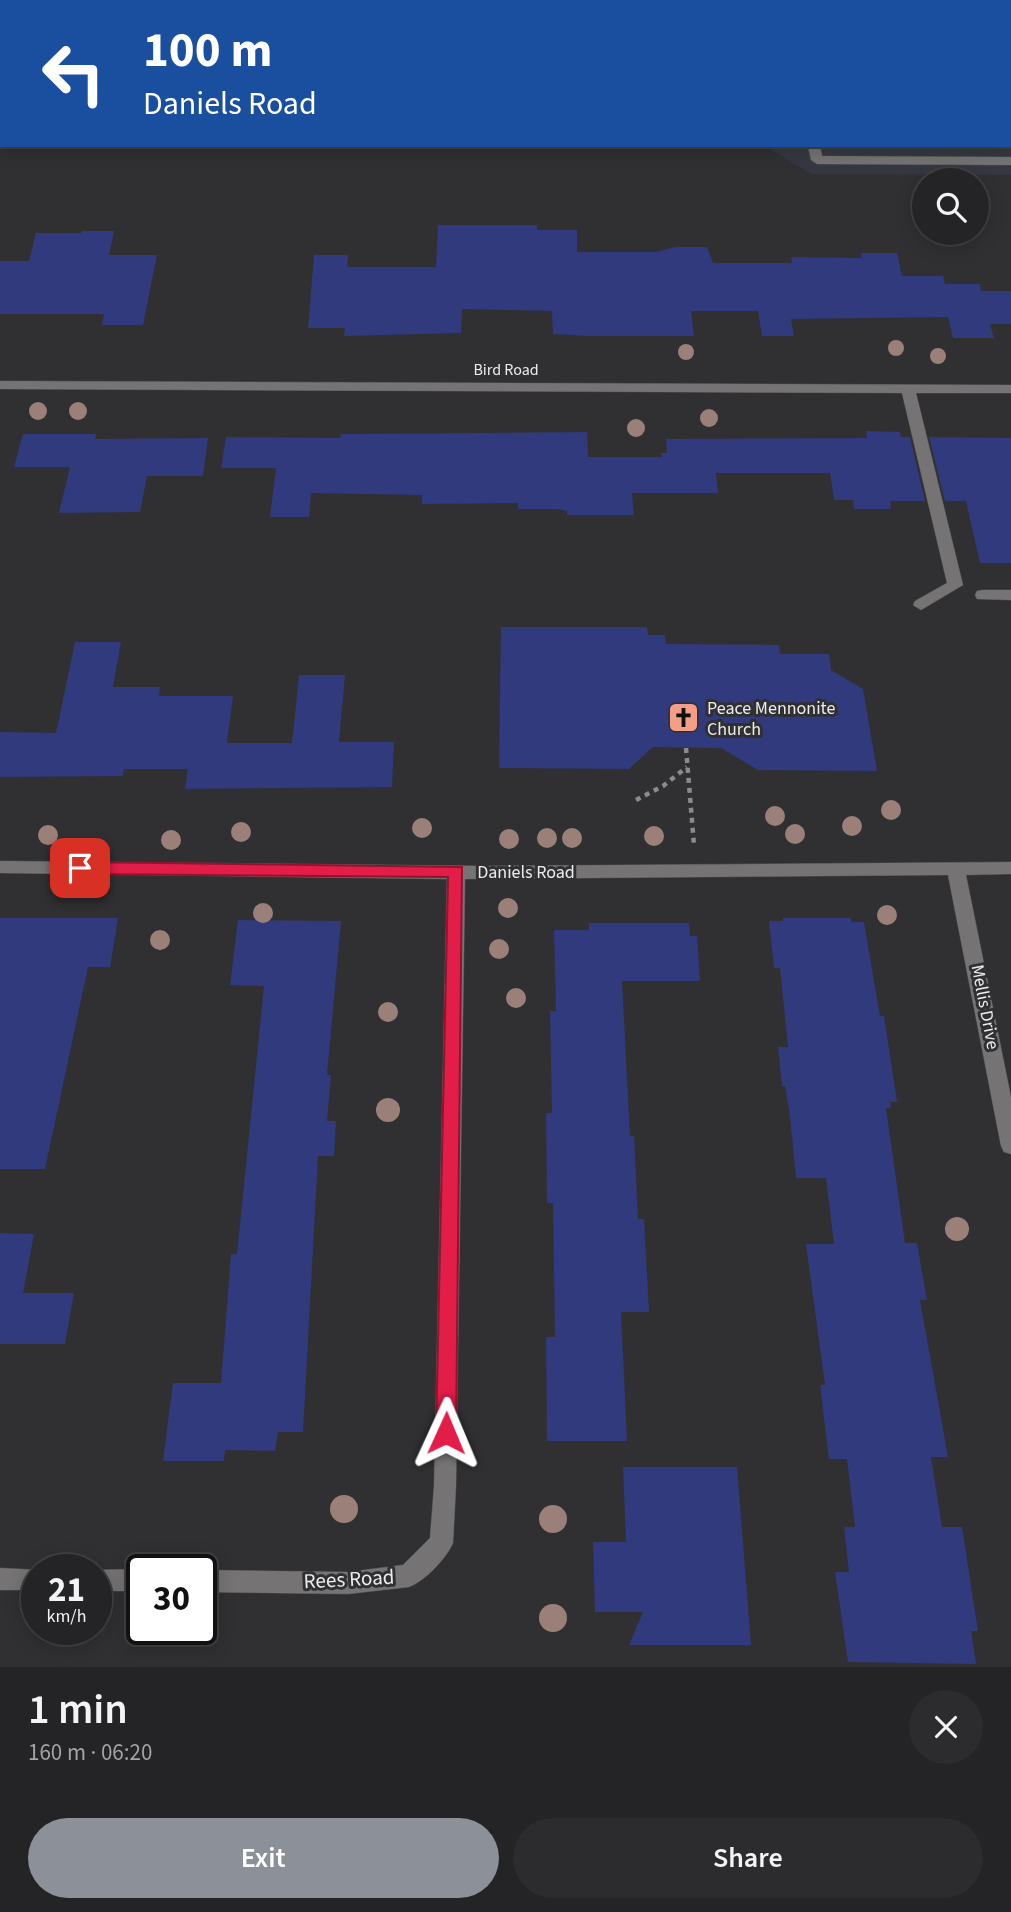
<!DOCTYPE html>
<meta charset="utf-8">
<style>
:root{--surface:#242426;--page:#2c2c2e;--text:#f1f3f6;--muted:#a3a4a7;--line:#414143;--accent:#8c9099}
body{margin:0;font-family:"Source Sans 3",sans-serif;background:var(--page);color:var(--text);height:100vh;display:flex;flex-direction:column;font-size:26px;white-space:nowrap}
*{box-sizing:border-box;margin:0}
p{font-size:23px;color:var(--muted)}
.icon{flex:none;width:38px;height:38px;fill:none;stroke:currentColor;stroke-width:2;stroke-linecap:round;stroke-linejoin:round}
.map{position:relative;height:1667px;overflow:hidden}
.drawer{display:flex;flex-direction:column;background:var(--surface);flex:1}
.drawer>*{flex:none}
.top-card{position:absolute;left:0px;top:0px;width:1012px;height:147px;box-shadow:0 4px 18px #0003,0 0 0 2px var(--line);background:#1a4fa0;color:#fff;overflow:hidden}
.tools{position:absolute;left:912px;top:168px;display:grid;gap:14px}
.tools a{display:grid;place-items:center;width:77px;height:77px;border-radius:50%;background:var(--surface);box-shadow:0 4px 18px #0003,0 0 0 2px var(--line);font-size:35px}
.speed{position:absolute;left:21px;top:1554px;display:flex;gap:14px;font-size:35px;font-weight:700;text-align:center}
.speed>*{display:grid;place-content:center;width:91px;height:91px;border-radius:50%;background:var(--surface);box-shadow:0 4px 18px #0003,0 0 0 2px var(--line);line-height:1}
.speed small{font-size:18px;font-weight:400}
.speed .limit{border:4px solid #111;border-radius:10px;background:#fff;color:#111}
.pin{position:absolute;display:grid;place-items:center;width:60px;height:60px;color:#fff;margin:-30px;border-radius:14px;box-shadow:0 4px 10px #0006}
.me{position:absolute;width:77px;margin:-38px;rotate:1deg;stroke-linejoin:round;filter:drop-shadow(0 0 5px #0008)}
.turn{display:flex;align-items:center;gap:24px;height:147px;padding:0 28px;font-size:32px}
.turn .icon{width:91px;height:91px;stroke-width:2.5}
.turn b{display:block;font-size:49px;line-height:60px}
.round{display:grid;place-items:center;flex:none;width:74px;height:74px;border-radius:37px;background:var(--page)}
.overview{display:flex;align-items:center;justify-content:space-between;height:119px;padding:0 28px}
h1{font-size:42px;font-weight:600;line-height:52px}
.cta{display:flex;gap:14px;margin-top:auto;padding:14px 28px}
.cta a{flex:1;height:80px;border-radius:42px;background:var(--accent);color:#fff;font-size:28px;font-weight:600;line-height:80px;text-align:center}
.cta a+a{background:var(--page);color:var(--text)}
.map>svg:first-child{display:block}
.built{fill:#363841}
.building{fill:#303a7c}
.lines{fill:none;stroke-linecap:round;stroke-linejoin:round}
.minor-casing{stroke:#4e4e51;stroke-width:1}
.path{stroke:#8b8b8e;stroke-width:4.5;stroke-dasharray:5 5;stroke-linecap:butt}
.minor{fill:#757373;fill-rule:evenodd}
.tree{fill:#9a8079}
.route{fill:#e11d48;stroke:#92132f;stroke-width:2}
.labels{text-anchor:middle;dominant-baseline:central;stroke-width:6;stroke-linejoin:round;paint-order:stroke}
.far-street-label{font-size:16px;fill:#ececee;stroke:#303033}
.poi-label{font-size:18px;fill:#ececee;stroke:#303033;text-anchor:start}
.street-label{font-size:18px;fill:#ececee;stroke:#303033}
.near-street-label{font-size:21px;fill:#ececee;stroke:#303033}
</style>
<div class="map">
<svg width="1011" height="1667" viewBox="0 0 1011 1667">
<rect width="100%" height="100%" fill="#303033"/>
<polygon class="built" points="0,0 1011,0 1011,175 811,174 763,145 1010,145 1010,2 2,2 0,131"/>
<g class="building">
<polygon points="438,225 537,225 537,230 577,230 577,252 656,252 675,247 707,247 713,263 792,263 791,257 862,258 861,253 897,253 902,276 943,276 945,284 980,284 981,291 1011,291 1011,324 990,324 994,338 953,338 948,317 791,319 794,336 762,336 758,311 691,311 694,336 589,336 553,334 552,311 462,309 461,333 344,336 345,328 308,328 314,255 348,255 347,267 436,267"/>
<polygon points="82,231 114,231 109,255 157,255 143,325 102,325 104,314 0,314 0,261 29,261 36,233 81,233"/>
<polygon points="866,431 900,432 901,437 910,437 925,501 890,501 891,509 854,509 853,500 834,500 830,473 716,473 718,493 632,493 634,515 567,515 567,511 557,509 518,509 518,503 422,504 422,495 311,493 309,517 270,517 276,468 221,468 226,437 340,438 341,434 587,432 588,457 662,457 661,453 667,453 666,439 867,438"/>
<polygon points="23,434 96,434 95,439 208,438 203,476 147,476 140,512 59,513 70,467 14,467"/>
<polygon points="929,437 1011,438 1011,563 980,563 966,501 945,501"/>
<polygon points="501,627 647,627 648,635 665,635 666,644 779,645 780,654 829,654 831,670 863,689 877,771 758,770 721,748 653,747 629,769 499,768"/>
<polygon points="75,642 121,642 113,687 160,687 159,696 233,696 227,743 292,743 299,675 345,675 339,742 394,742 392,787 185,789 188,769 124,769 123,776 0,777 0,732 56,733"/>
<polygon points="0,918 118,918 110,967 88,967 45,1169 0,1169"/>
<polygon points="783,918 851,918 851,922 864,922 880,1016 884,1016 897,1102 890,1102 891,1108 886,1108 905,1243 917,1243 927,1300 920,1300 948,1457 931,1457 942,1527 962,1527 978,1631 971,1631 976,1664 848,1662 835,1572 849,1572 844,1527 855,1527 847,1459 829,1459 820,1385 825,1385 806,1244 834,1244 826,1178 796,1178 790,1116 785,1086 782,1086 778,1047 788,1047 780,968 774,968 769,921 783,921"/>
<polygon points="238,920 341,921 327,1075 331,1075 327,1121 336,1121 334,1156 318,1156 303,1432 278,1432 275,1451 225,1450 224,1461 163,1461 173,1383 221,1383 231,1254 237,1254 264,986 230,985"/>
<polygon points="589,923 689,923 690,936 697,936 700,981 622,981 630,1136 634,1136 638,1219 644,1219 649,1312 621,1312 627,1441 547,1441 546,1337 555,1337 553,1203 547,1203 546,1113 552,1113 550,1011 556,1011 554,930 589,930"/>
<polygon points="0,1233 34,1234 23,1293 74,1293 65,1344 0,1344"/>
<polygon points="623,1467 737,1467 751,1645 629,1645 643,1612 595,1612 593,1542 626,1542"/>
</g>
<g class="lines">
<defs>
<g id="minor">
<rect x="1010" y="77" width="1" height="6"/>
<polygon points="808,145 820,145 822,156 1011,157 1011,165 817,164 811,160"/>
<polygon points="0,381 1011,385 1011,393 916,393 963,585 921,610 913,605 915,601 947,583 902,393 0,389"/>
<polygon points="983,590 1011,590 1011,600 977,599 975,595 977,591"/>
<path d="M0,861L487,866L1011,862V874L966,875L1011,1097V1154L1004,1152L1001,1146L948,875L465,879L456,1486L453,1543C446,1559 425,1581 409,1587L348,1594L201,1592V1570L348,1572L403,1565L430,1538L434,1486L447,879L0,873Z"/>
<polygon points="0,1568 42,1570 37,1570 37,1590 0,1590"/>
<polygon points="142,1569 145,1570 142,1570 142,1591 96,1591 96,1570 93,1570"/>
</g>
</defs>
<use href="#minor" class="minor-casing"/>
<g class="path">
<polyline points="686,748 694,845"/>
<polyline points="636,800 663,786 687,767"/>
</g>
<use href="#minor" class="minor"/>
</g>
<g class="tree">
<circle cx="896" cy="348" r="8"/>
<circle cx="686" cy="352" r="8"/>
<circle cx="938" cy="356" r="8"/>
<circle cx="38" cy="411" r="9"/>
<circle cx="78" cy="411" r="9"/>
<circle cx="709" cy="418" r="9"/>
<circle cx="636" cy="428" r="9"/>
<circle cx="891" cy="810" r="10"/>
<circle cx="775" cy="816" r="10"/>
<circle cx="852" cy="826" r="10"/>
<circle cx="422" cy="828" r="10"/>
<circle cx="241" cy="832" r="10"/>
<circle cx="795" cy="834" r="10"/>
<circle cx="48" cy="835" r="10"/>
<circle cx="654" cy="836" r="10"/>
<circle cx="547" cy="838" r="10"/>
<circle cx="572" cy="838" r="10"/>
<circle cx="509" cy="839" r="10"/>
<circle cx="171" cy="840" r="10"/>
<circle cx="508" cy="908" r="10"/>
<circle cx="263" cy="913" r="10"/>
<circle cx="887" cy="915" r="10"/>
<circle cx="160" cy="940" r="10"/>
<circle cx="499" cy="949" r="10"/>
<circle cx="516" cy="998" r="10"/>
<circle cx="388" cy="1012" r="10"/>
<circle cx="388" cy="1110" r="12"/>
<circle cx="957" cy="1229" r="12"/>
<circle cx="344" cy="1509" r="14"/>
<circle cx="553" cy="1519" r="14"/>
<circle cx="553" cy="1618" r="14"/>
</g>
<polygon class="route" points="80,862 462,867 456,1433 453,1439 446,1442 439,1439 436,1433 448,877 80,874 72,868"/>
<defs>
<symbol id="church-square" viewBox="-11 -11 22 22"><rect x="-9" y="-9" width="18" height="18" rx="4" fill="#f39f85" stroke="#303033"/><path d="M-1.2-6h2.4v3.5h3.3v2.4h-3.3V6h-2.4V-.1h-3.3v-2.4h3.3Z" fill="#111"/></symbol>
</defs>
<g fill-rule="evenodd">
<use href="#church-square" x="666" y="700" width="35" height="35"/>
</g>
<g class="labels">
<g class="far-street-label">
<text x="506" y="370">Bird Road</text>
</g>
<g class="poi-label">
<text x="707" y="708">Peace Mennonite<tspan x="707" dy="21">Church</tspan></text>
</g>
<g class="street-label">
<text x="526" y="872">Daniels Road</text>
<text transform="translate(985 1007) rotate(79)">Mellis Drive</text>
</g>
<g class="near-street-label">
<text transform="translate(349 1579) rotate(-3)">Rees Road</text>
</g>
</g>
</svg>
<div class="tools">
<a><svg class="icon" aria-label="search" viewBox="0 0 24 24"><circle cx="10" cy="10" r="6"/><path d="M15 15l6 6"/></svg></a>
</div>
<div class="speed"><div>21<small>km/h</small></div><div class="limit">30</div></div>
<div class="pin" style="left:80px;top:868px;background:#d93025"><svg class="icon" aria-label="arrive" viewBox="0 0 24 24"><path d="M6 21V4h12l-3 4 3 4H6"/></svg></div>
<svg class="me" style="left:446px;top:1433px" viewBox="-20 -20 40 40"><path d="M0-17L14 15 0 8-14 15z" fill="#e11d48" stroke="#fff" stroke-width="4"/></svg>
<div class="top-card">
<div class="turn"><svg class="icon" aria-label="left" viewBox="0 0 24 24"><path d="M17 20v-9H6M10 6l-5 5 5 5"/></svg><div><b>100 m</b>Daniels Road</div></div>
</div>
</div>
<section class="drawer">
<div class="overview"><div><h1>1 min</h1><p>160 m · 06:20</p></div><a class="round"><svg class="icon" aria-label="close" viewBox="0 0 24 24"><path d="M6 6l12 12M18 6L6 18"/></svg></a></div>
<div class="cta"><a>Exit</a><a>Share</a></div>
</section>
